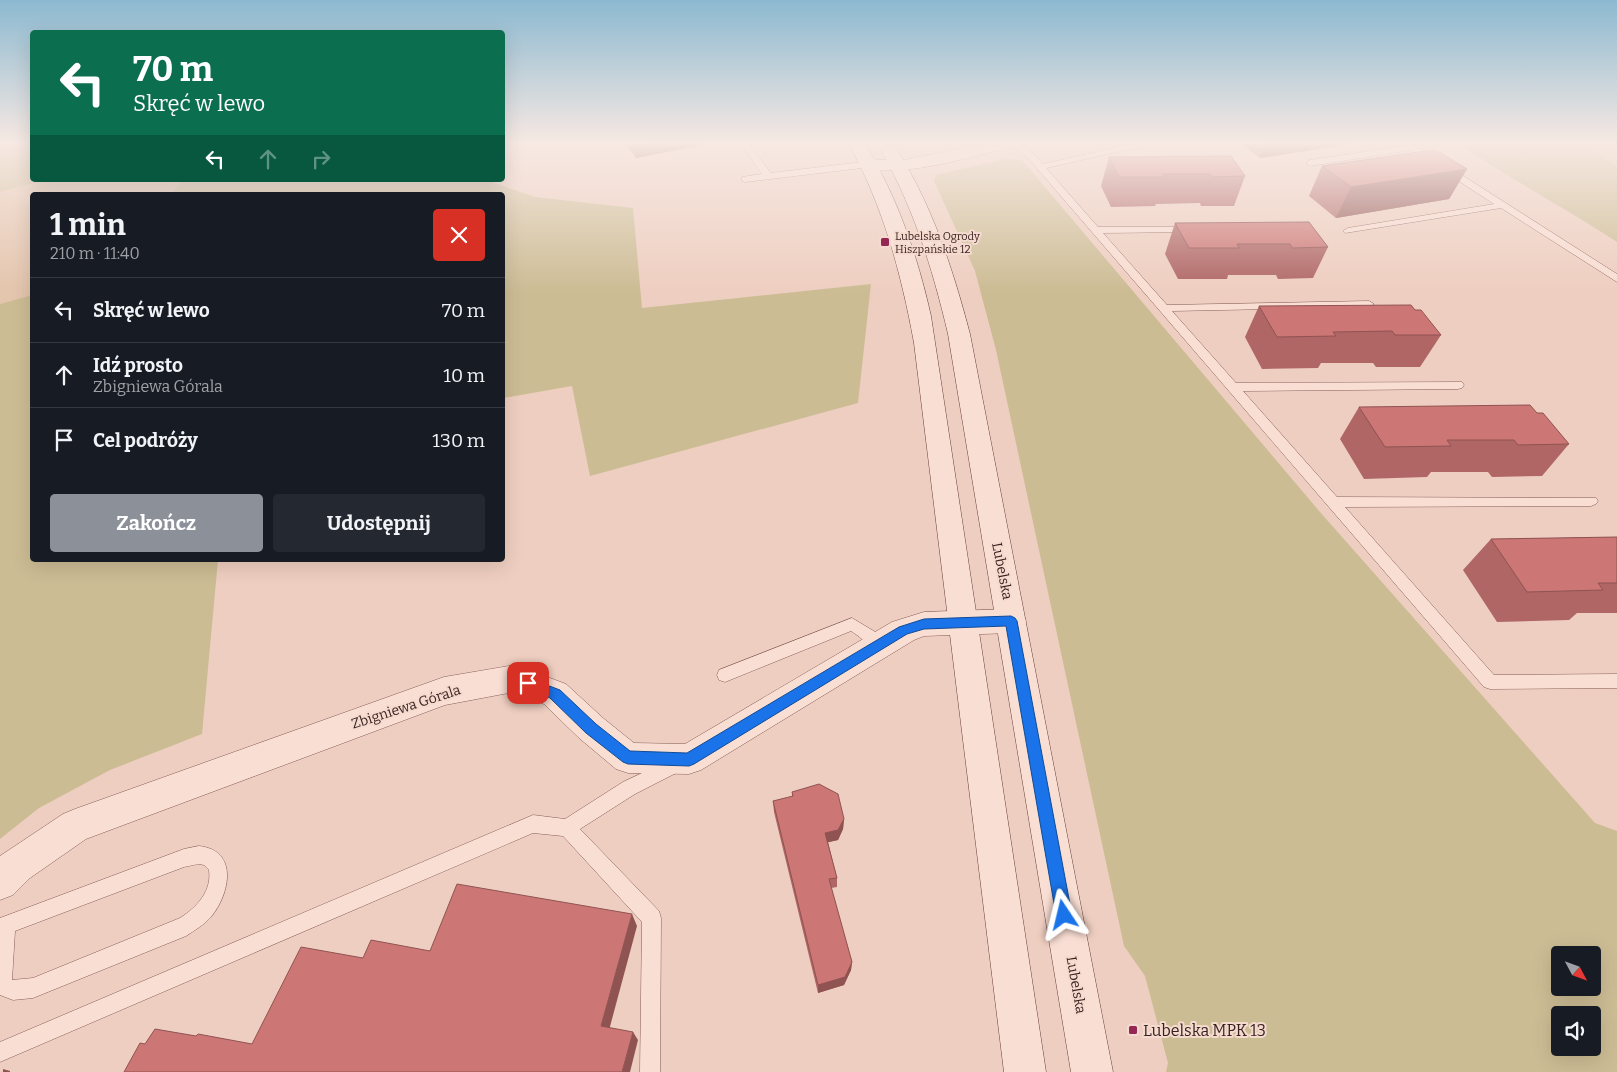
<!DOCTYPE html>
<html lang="pl">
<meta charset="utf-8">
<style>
:root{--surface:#171b24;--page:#242831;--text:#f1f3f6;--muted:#9ea1a6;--line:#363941;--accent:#8c9099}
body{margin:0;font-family:Bitter,serif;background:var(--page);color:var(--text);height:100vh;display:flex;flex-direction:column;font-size:19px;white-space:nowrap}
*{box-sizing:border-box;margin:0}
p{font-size:16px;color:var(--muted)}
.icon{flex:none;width:28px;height:28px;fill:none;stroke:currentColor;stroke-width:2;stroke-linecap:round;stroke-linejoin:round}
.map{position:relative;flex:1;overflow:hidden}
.details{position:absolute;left:30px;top:192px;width:475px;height:370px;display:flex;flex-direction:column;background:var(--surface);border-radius:5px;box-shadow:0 5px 20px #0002}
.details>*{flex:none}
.banner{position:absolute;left:30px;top:30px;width:475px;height:152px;border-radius:5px;box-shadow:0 5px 20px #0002;background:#0b6e4f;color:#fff;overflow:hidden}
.needle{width:32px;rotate:131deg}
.controls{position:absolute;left:1551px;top:946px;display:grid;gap:10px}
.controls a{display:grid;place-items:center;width:50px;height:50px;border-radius:5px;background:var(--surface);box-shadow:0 5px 20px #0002;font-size:25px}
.pin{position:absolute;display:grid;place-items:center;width:42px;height:42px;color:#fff;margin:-21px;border-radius:10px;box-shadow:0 2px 8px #0006}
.me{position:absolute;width:55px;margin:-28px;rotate:350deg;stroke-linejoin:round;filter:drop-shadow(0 0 4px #0008)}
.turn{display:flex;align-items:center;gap:18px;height:105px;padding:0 20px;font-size:22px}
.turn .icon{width:65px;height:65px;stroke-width:2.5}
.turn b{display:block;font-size:35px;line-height:42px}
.lanes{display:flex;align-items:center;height:48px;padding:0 20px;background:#0003;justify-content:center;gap:25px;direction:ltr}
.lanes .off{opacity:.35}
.round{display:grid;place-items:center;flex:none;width:52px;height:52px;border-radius:5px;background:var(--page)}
.summary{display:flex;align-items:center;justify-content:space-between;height:85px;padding:0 20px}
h1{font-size:30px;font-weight:700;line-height:38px}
.button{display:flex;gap:10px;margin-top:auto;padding:10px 20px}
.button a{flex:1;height:58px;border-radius:5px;background:var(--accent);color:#fff;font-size:20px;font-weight:700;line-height:58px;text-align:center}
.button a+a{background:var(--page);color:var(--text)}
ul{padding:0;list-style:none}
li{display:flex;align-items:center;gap:15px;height:65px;padding:0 20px;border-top:1px solid var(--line)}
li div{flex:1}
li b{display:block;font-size:19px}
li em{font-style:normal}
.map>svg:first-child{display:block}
.farmland{fill:#e4c5ad}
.green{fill:#ccbc94;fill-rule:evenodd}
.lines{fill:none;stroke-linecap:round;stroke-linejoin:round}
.lane-casing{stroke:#875e58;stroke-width:1}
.street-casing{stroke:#875e58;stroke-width:1}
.secondary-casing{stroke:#68403b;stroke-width:1}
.lane{fill:#f9ded3;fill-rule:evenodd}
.street{fill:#f9ded3;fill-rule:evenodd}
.secondary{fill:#f9ded3;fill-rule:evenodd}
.wall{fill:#af6665}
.shaded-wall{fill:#8f5352}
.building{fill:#cc7775;stroke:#8f5352}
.route{fill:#1a73e8;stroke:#114b97}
.poi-dot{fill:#962754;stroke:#f5dbcf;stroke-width:2}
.labels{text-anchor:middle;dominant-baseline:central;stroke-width:4;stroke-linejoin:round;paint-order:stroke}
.far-poi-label{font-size:11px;fill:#361f1c;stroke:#f5dbcf;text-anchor:start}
.street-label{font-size:14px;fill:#361f1c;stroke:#f5dbcf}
.near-poi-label{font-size:16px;fill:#361f1c;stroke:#f5dbcf;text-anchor:start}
</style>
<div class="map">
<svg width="1617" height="1072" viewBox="0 0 1617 1072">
<rect width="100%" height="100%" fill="#eecec0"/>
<g class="farmland">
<polygon points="1581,142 1617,142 1617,166"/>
<polygon points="45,180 183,180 171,195 32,195 32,295 0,304 0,192"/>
</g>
<g class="green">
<polygon points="0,142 32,142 32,180 45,180 0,192"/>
<path d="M1456,142H1580L1617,166V242C1564,207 1508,178 1456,142Z"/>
<path d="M1005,159L1022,160L1320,512L1595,823L1617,831V1072H1166L1168,1063L1145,976L1124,946L996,350L975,271L934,181L936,175ZM1560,955H1592V988H1560ZM1560,1015H1592V1048H1560Z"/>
<polygon points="183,180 486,180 535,197 633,208 642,308 871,284 858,403 590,476 572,386 503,398 502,195 171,195"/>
<polygon points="32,295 32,560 218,560 202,734 110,770 39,808 0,839 0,304"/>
</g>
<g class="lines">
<defs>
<g id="lane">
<polygon points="739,142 747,142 771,173 870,161 874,164 870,167 745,182 742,181 742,177 762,174"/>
<path d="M1008,142C1022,140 1034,154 1043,164L1140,142H1153L1152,144L1046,168L1098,227H1193L1195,229L1190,232L1103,233L1167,305L1369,301L1374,304L1369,307L1172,311L1236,383L1462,382L1464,385L1462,388L1458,389L1243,391L1337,497L1596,498L1598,501L1596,504L1591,506L1345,507L1494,675L1617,674V688L1490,689L1484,687L1029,159Z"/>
<polygon points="1401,142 1410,142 1617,274 1617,282 1501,208 1345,233 1343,231 1348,228 1494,204 1411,150 1310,166 1306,163 1310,160 1405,146"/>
<path d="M852,618L887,639L890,643L887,647C875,652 861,637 851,631L725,682L719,680L717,675L719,670Z"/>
<polygon points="674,758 680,761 682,766 680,771 635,794 580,829 659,911 661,918 660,1072 640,1072 642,922 563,836 533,833 0,1062 0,1042 533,815 565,819 623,782"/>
<path d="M199,846C239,850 230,894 211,917C204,925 195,930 186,936L33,998L13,1000L0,995V918L184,849ZM199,864L204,865L209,870C212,891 197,907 180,918L33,978L12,980L15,931L184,867Z"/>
</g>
<g id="street">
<path d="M992,142H1022L1020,146L1014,147C972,156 904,178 864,168L861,164L864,160L870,159L899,161Z"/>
<polygon points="1011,609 1022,612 1026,621 1022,630 1011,633 924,636 914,640 701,770 689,774 628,773 616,769 579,738 544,704 514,692 445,705 86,839 30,878 13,895 0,900 0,856 63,814 75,809 444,677 515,665 566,684 603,718 634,743 685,744 892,622 924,612"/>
</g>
<g id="secondary">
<path d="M848,142H864C897,196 917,254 931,316L1046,1072H1004L914,343C901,272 883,206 848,142Z"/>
<path d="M876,142H892C931,201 952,266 970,334L1113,1072H1071L948,334C932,266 912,202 876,142Z"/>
</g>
</defs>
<use href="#lane" class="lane-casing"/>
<use href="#street" class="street-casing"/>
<use href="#secondary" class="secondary-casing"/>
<use href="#lane" class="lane"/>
<use href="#street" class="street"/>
<use href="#secondary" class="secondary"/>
</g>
<g class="wall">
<polygon points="624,142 717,142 636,158"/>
<polygon points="1239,142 1363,142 1260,158"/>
<polygon points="1109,157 1245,176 1234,206 1201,206 1200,203 1156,204 1155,206 1111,207 1101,186"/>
<polygon points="1322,166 1467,169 1449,199 1336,218 1309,196"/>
<polygon points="1175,223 1328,247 1313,278 1278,279 1276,275 1228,275 1227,279 1178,279 1165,254"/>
<polygon points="1259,306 1415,310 1441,335 1420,367 1376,367 1373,363 1321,363 1318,368 1262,369 1245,337"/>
<polygon points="1359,407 1537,413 1569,444 1542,476 1492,477 1488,472 1431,472 1427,477 1364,479 1340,439"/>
<polygon points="1617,537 1617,613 1577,613 1569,620 1497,622 1463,570 1491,539"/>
<polygon points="792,792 844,819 843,829 838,840 828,842 837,878 837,887 831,888 852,962 851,970 844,985 818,993 774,812 773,801 792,797"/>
</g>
<g class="shaded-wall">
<polygon points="657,142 717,142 636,158 634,146"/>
<polygon points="1266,142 1363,142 1260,158"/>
<polygon points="1467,169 1449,199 1336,218 1351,187"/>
<polygon points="844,819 843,829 838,840 825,843 825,833"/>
<polygon points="632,914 637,926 608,1034 601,1026"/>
<polygon points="852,962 851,970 844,985 818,993 818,985"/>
<polygon points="633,1032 638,1040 630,1072 622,1072"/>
<polygon points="3,1069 10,1071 10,1072 3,1072"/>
</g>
<g class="building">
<polygon points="631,142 657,142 634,146"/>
<polygon points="1432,150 1441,153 1467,169 1351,187 1322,166"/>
<polygon points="1231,156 1245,176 1212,177 1210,174 1163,174 1165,177 1119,177 1109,157"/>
<polygon points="1309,222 1328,247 1292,248 1290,244 1237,244 1239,248 1189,248 1175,223"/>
<polygon points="1411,305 1415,310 1421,310 1441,335 1395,335 1392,331 1333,332 1336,336 1277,337 1259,306"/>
<polygon points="1530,405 1537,413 1543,413 1569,444 1518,445 1514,440 1447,440 1451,446 1385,447 1359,407"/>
<polygon points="1617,537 1617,583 1598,583 1603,590 1527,592 1491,539"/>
<polygon points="819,784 838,794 844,819 838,830 825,833 837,878 829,879 852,962 845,977 818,985 773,801 793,796 792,792"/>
<polygon points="457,884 632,914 601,1026 633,1032 622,1072 124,1072 140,1043 145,1044 155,1029 196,1036 198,1034 252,1044 301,947 363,958 371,940 430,951"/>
</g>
<linearGradient id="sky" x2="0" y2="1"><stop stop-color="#8cb9d0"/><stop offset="0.49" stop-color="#f7e9e3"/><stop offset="1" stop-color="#f7e9e3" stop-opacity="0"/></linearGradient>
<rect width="1617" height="292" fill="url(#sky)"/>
<polygon class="route" points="1011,616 1015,618 1017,621 1072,915 1069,921 1064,923 1058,921 1056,915 1006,626 924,629 907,634 694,764 689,766 628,764 623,762 586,733 550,698 524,687 522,683 524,679 528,678 560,690 596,724 630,751 687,753 899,627 924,619"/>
<g class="poi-dot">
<rect x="880" y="237" width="10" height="10" rx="2.5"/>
<rect x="1128" y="1025" width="10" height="10" rx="2.5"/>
</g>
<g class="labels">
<g class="far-poi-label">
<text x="895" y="236">Lubelska Ogrody<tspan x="895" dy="13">Hiszpańskie 12</tspan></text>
</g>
<g class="street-label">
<text transform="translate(1002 571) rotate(79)">Lubelska</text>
<text transform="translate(406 707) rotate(-18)">Zbigniewa Górala</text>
<text transform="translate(1076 985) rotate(80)">Lubelska</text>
</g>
<g class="near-poi-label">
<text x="1143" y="1030">Lubelska MPK 13</text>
</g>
</g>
</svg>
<div class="controls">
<a><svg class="needle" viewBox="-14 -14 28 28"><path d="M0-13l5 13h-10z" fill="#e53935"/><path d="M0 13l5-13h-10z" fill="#9ea1a6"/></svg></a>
<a><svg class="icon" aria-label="sound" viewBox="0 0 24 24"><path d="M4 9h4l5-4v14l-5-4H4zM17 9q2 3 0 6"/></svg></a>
</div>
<div class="pin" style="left:528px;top:683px;background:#d93025"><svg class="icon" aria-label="arrive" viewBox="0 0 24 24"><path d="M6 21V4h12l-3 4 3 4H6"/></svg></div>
<svg class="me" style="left:1064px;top:915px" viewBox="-20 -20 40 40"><path d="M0-17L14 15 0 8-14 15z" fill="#1a73e8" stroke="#fff" stroke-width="4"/></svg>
<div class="banner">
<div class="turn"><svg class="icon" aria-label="left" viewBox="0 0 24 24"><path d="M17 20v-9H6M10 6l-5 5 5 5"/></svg><div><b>70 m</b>Skręć w lewo</div></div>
<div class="lanes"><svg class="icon" aria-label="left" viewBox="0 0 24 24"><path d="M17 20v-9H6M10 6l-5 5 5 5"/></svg><svg class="icon off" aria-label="ahead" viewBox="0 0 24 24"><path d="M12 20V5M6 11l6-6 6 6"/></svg><svg class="icon off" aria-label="right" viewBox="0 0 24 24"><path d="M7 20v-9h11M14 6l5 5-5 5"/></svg></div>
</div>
<section class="details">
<div class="summary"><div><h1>1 min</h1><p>210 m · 11:40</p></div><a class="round" style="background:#d93025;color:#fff"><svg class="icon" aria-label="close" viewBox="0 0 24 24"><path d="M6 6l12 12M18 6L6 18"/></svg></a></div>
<ul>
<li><svg class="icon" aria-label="left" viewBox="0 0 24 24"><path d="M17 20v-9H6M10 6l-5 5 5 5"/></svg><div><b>Skręć w lewo</b></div><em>70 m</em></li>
<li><svg class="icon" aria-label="ahead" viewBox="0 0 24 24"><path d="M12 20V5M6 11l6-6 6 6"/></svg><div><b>Idź prosto</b><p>Zbigniewa Górala</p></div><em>10 m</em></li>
<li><svg class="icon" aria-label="arrive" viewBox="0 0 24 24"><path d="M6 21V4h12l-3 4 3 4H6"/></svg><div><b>Cel podróży</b></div><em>130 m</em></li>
</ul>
<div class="button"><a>Zakończ</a><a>Udostępnij</a></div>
</section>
</div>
